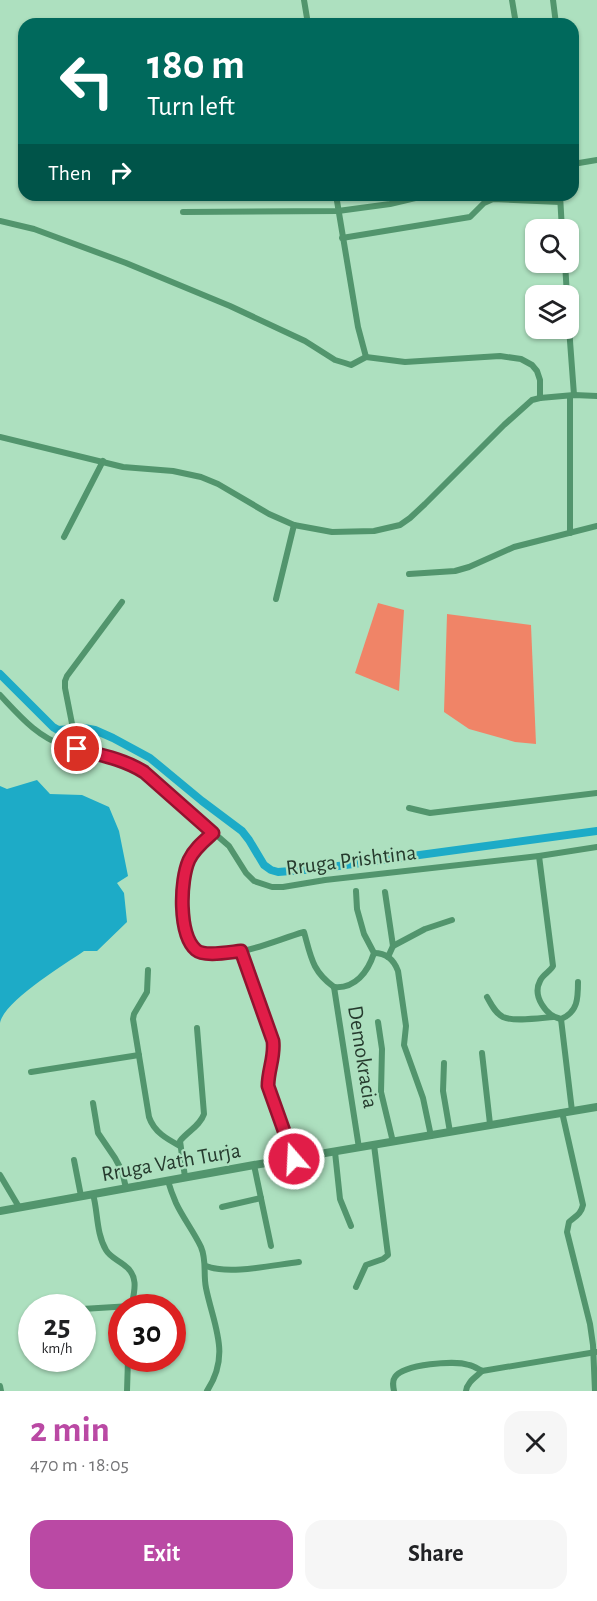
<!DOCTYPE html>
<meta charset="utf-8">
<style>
:root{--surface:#fff;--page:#f6f6f6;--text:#202124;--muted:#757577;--accent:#ba49a4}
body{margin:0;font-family:"Alegreya Sans",sans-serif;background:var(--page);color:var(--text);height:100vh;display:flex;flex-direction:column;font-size:22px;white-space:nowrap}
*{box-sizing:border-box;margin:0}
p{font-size:20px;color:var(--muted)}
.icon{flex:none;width:33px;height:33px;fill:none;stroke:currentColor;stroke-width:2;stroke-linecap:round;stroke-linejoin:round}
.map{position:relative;height:1391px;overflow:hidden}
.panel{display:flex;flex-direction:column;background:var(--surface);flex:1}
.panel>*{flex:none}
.hud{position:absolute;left:18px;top:18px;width:561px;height:183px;border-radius:18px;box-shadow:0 2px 4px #0004;background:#00695c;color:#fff;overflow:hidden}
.tools{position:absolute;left:525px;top:219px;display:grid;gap:12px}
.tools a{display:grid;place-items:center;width:54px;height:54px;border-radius:12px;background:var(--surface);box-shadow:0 2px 4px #0004;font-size:30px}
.speed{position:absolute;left:18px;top:1294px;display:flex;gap:12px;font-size:30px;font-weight:700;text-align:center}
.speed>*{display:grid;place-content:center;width:78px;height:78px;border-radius:50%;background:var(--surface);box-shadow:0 2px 4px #0004;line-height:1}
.speed small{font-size:15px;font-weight:400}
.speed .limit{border:9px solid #d22;background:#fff;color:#111}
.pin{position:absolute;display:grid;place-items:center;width:51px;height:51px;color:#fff;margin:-26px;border:3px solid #fff;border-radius:50%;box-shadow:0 2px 6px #0007}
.me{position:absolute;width:66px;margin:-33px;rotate:341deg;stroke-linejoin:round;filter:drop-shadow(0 0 4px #0008)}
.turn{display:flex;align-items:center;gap:21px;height:126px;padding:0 30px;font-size:27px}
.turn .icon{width:78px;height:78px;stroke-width:2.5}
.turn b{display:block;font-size:42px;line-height:51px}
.then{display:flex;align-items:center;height:57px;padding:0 30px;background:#0003;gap:12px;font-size:22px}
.round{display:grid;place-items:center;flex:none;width:63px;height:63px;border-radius:18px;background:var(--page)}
.overview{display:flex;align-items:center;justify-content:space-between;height:102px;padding:0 30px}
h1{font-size:36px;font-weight:700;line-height:45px;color:var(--accent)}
.button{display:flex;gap:12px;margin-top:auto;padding:12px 30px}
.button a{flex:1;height:69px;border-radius:18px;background:var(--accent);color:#fff;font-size:24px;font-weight:700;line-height:69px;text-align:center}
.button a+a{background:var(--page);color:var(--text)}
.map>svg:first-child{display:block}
.green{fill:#f08467}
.water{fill:#1dabc7}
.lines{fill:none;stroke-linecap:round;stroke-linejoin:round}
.canal{stroke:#1dabc7;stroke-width:8}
.minor{stroke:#52956d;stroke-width:6}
.tertiary{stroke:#52956d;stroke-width:8}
.route-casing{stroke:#92132f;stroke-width:15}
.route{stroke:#e11d48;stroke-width:10}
.labels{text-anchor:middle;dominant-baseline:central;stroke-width:4.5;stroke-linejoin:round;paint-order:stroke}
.street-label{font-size:22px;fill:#263b2e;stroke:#ade0bf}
</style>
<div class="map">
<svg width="597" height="1391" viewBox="0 0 597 1391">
<rect width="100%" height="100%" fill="#ade0bf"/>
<g class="green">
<polygon points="378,603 404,610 399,691 355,673"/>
<polygon points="447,614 531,625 536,744 515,742 469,729 444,712"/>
</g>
<path class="water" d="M37,780L50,794L82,795L109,807L119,831L128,876L117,883L124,893L127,922L97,951H84C64,965 4,1001 0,1023V786L7,789Z"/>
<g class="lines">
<polyline class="canal" points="0,674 53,727 58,730 84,728 95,730 113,738 150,758 202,801 242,831 249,840 264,865 271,870 278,872 316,869 597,831"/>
<g class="minor">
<polyline points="304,0 308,24"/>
<polyline points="512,0 516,24"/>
<polyline points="553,0 556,24"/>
<polyline points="573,141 576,164"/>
<polyline points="573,164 597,160"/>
<polyline points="336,195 358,327 366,357"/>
<polyline points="560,195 562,230"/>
<polyline points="183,212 338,211 390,204 428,195"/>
<polyline points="0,221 34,229 126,263 230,306 305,341 335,360 345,363 351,365 366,357 405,362 500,356 521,359 532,365 537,371 540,380 540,398"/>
<polyline points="342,238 470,217 484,203 493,199 560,202"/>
<polyline points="565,262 567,296"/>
<polyline points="568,314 574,395"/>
<polyline points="570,396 570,533"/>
<polyline points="0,437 123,467 173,471 201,477 218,484 269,514 294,525 332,532 374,531 400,525 410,518 425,504 504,425 532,400 540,398 574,395 597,396"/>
<polyline points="64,537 103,461"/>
<polyline points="409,574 455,571 469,567 514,547 597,526"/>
<polyline points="276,599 294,525"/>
<path d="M0,695C19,715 37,737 65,746C92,755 120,756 144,772L229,846L246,873L254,881L272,887H283L325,880L539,856L597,847"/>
<polyline points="77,749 65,688 65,681 67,676 122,602"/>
<polyline points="409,808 430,813 597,793"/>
<path d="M213,833C204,841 193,849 189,861C181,880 177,949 205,953C209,954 214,953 218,953C226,952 234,952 242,951C263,947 283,938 304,932C311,957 312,971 334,987"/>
<path d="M539,856L553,966C550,972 543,974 540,981C532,996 546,1016 561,1019C578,1012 578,998 578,982"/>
<polyline points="385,892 393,946 388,957"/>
<polyline points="393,946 425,929 452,920"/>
<path d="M241,951L273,1041C275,1057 268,1070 268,1086L294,1159"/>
<path d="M374,953C387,953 394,960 398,971L406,1026L404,1045L423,1098L431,1136"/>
<path d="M148,970L147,992L134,1014L133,1019L149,1117C154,1132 167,1139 180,1146"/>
<polyline points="334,987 359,1148"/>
<path d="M334,987C355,989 368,972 374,953L364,934L357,909L356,891"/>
<path d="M487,997C491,1004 495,1013 503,1017C514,1022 540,1018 553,1017"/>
<polyline points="561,1019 572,1111"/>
<polyline points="378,1022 382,1049 381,1092 393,1142"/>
<polyline points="482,1053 490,1124"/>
<polyline points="444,1063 443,1091 450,1132"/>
<polyline points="31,1072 139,1055"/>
<polyline points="93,1103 98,1133 115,1158 122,1171 126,1188"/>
<path d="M562,1112L583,1205C581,1214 576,1216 569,1222L567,1232L590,1324L593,1345L595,1391"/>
<polyline points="335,1152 340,1199 351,1226"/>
<polyline points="74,1160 81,1196"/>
<polyline points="254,1165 271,1246"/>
<polyline points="0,1175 19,1207"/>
<path d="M185,1177L180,1141C188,1131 200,1126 204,1114L197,1028"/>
<path d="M168,1181C170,1188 173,1196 176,1203C183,1218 194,1232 201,1247C207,1261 203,1274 206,1288C214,1327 231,1354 207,1391"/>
<path d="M93,1194C98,1212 96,1233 106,1250C110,1257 118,1260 124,1265C140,1276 134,1293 131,1308"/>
<polyline points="222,1207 261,1198"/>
<path d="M206,1266C229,1275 273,1265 299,1262"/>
<polyline points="356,1287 366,1265 383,1259 388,1255 374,1145"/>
<polyline points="82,1309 131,1306"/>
<polyline points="0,1386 1,1391"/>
<polyline points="127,1391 128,1359"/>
<path d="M394,1391C393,1386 392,1381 395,1377C404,1364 455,1360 469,1365C474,1366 478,1369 482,1371L596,1352"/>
<path d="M466,1391C467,1382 476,1377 482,1371"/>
</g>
<polyline class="tertiary" points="0,1211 254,1165 597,1107"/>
</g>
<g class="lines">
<defs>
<path id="route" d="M77,749C101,755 123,759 144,772L213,833C204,841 194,849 189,860C180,880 178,934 196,950C204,957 230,952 241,951L273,1041C275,1057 268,1070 268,1086L294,1159"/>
</defs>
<use href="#route" class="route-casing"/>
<use href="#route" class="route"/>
</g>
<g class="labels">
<g class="street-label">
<text transform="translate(351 860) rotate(-7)">Rruga Prishtina</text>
<text transform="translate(363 1057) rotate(81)">Demokracia</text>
<text transform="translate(171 1162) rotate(-10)">Rruga Vath Turja</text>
</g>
</g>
</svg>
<div class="tools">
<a><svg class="icon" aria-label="search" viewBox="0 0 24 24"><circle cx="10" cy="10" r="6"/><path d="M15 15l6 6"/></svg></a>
<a><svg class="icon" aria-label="layers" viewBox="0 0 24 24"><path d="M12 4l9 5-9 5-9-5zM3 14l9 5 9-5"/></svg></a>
</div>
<div class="speed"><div>25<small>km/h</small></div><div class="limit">30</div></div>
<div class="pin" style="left:77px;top:749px;background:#d93025"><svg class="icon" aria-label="arrive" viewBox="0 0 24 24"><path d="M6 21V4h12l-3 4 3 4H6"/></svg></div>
<svg class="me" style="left:294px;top:1159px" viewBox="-20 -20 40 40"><circle r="17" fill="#e11d48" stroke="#fff" stroke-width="3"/><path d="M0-11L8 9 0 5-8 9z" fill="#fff"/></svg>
<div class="hud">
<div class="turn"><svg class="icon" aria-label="left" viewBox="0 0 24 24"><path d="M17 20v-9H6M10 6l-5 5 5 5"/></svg><div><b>180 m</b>Turn left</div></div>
<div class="then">Then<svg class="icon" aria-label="right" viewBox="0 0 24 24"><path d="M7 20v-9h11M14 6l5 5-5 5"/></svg></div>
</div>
</div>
<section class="panel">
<div class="overview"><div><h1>2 min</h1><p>470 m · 18:05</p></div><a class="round"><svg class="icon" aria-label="close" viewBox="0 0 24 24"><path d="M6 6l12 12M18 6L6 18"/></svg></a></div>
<div class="button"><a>Exit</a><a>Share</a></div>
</section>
